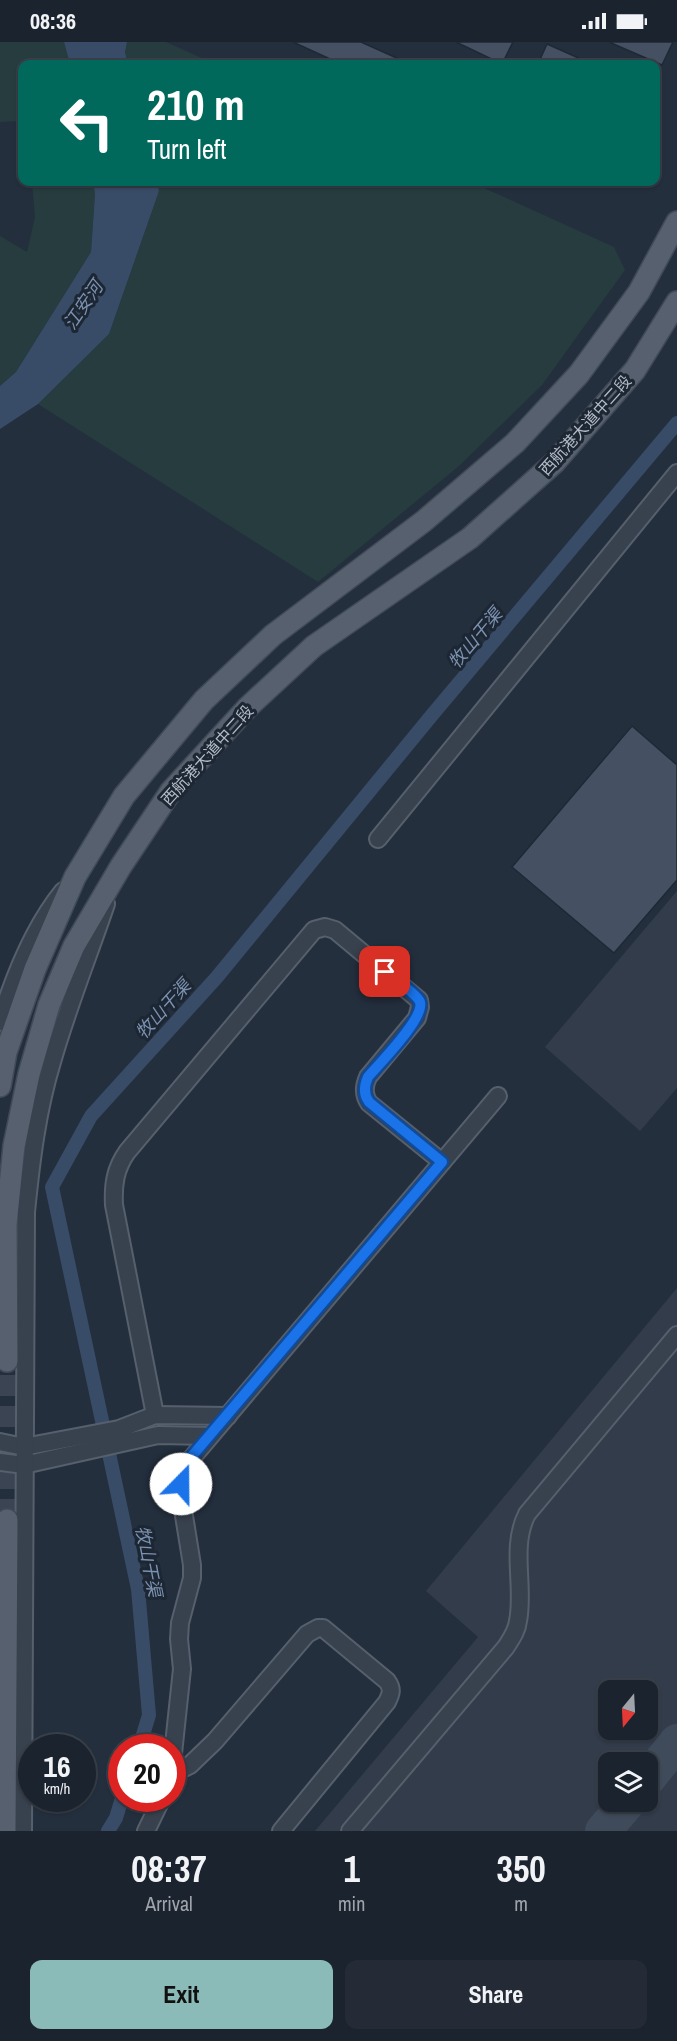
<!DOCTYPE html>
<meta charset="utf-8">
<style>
:root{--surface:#1b232e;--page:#242b36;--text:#f1f3f6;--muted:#a0a4aa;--line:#39404a;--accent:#8bbbb9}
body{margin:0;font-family:"Archivo Narrow","Noto Sans SC",sans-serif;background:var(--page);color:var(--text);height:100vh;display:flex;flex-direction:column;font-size:22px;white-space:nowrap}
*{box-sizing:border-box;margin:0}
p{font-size:20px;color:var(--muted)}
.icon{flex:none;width:33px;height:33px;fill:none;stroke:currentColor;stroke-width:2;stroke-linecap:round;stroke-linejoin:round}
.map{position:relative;height:1789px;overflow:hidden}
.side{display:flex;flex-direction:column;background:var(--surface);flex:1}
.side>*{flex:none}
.guide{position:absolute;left:18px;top:18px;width:642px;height:126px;border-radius:12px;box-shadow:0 2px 4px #0004,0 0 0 2px var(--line);background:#00695c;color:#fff;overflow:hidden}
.needle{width:39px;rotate:198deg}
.fabs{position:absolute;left:598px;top:1638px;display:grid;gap:12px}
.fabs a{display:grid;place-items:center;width:60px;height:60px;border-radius:12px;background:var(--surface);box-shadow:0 2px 4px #0004,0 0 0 2px var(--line);font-size:30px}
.speed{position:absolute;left:18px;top:1692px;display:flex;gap:12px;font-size:30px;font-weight:700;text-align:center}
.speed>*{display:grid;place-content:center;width:78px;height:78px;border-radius:50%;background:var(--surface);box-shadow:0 2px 4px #0004,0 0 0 2px var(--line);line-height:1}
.speed small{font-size:15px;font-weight:400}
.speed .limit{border:9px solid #d22;background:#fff;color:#111}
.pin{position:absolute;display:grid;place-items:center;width:51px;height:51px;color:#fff;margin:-26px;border-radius:12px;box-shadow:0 3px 9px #0006}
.me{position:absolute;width:66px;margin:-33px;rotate:22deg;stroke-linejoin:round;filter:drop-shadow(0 0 4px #0008)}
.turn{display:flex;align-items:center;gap:21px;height:126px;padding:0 30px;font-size:27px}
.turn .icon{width:78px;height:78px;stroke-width:2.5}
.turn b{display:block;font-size:42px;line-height:51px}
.eta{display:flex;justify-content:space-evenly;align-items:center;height:102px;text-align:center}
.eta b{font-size:36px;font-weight:700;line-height:42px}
.cta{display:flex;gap:12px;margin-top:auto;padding:12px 30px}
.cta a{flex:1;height:69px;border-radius:12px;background:var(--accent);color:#111;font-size:24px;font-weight:700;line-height:69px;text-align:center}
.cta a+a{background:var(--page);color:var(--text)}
.status{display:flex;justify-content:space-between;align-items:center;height:42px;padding:0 30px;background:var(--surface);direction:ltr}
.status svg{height:16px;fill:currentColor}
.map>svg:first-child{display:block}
.airport{fill:#323c4b;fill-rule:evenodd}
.green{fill:#263c3f}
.water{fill:#394c67}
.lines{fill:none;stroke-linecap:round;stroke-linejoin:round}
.canal{stroke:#394c67;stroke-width:14}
.taxiway{stroke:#3f4a5a;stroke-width:36}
.building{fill:#455162;stroke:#1f2835;stroke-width:1.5}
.major-tunnel{stroke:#3a4453;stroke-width:21;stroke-dasharray:21 10;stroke-linecap:butt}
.minor-casing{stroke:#565f6c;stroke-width:20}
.major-casing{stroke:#414a57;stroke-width:24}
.minor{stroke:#38414e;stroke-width:16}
.major{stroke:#56606e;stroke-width:21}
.route-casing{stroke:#114b97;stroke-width:15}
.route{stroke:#1a73e8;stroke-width:10}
.labels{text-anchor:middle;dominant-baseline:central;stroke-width:6;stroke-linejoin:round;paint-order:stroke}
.street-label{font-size:16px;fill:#b4bcc9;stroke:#1d2633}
.water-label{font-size:18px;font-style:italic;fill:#7c92b1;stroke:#1d2633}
</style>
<div class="status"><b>08:36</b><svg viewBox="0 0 49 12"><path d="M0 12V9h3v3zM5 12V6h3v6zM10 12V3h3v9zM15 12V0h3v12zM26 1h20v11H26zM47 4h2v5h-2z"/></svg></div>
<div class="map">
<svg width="677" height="1789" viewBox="0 0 677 1789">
<rect width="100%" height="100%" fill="#242f3e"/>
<g class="airport">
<polygon points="677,849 677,1046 640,1089 545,1005"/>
<path d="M677,1246V1789H315L478,1595L426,1549ZM609,1648H648V1688H609ZM609,1720H648V1760H609Z"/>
</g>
<g class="green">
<polygon points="0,0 64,0 70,22 22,22 22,79 0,80"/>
<polygon points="127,0 166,0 215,22 128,22 125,10"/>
<polygon points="32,140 93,140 95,152 91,210 16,330 0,344 0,194 27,210 35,175"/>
<polygon points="157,140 471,140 614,205 625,228 542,343 459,424 318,540 38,362 109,292 159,149"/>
</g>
<g class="water">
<polygon points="64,0 127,0 125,10 128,22 70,22"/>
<polygon points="93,140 157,140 159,149 109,292 38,362 0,387 0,344 16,330 91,210 95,152"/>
</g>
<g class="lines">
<g class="canal">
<polyline points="139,1706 149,1673 138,1547 52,1145 91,1074 217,935 432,673 677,381"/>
<polyline points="108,1789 116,1776 122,1756"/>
</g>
<g class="taxiway">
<polyline points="648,1736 677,1700"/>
<polyline points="603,1789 628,1760"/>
</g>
</g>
<g class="building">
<polygon points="293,0 361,0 410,22 341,22"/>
<polygon points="456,0 513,0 502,22"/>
<polygon points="609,0 673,0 662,23"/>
<polygon points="547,2 592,22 538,22"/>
<polygon points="632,684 677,723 677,838 614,911 512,825"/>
</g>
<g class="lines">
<polyline class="major-tunnel" points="7,1478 7,1319"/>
<defs>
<g id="minor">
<polyline points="378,797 677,431"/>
<path d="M0,980C14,934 33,886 63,849"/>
<path d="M155,1373L114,1163C113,1143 115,1127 127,1110L314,888L325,885L335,888L419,958L420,965L417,976L368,1035C364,1044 363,1052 369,1061L442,1120"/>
<polyline points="0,1400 24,1405 119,1387 155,1373 228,1374"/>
<polyline points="0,1420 24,1423 158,1393 210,1394"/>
<polyline points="172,1721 182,1627 179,1597 180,1581 192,1536 192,1523 180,1449 186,1423 498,1054"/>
<path d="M172,1732L190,1723L215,1699L307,1592L318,1586H323L387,1639C393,1647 391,1652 387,1660L281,1789"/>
<path d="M23,1789L26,1170C31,1120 37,1069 52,1020C67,967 88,915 106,862"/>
<polyline points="146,1789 162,1756"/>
<path d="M350,1789L506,1605C511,1597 517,1589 518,1579C525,1545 510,1505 527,1472L677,1293"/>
</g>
<g id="major">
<polyline points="0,1044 6,1010 35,927 75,835 124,754 204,658 273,593 424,479 515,401 579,332 639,250 677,180"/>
<polyline points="7,1319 6,1183 14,1104 29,1032 49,963 74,904 121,824 171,749 247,666 314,604 470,496 554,421 635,328 677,260"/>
<polyline points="5,1789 7,1478"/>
</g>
</defs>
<use href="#minor" class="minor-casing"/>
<use href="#major" class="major-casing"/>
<use href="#minor" class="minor"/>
<use href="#major" class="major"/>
</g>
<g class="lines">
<defs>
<path id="route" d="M181,1442L186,1423L192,1414L442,1120L369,1060C363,1052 364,1044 368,1035C379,1022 425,976 420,960C417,952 393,936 385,930"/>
</defs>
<use href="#route" class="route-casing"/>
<use href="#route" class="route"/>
</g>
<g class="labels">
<g class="street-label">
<text transform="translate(585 383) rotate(-48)">西航港大道中二段</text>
<text transform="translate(207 713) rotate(-48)">西航港大道中二段</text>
</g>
<g class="water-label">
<text transform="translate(83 263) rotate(-56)">江安河</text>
<text transform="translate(475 596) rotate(-50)">牧山干渠</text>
<text transform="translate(163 967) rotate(-48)">牧山干渠</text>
<text transform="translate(149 1519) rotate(79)">牧山干渠</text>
</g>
</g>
</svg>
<div class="fabs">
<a><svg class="needle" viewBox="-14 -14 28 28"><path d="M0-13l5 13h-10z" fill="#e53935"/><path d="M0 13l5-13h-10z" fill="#a0a4aa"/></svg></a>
<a><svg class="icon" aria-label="layers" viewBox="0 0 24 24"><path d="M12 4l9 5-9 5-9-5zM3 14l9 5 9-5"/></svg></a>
</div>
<div class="speed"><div>16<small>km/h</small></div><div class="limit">20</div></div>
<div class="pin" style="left:385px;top:930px;background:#d93025"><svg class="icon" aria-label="arrive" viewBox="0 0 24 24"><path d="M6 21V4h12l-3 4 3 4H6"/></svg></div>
<svg class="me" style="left:181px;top:1442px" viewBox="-20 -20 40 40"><circle r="19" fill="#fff"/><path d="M0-13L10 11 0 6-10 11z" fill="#1a73e8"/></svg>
<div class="guide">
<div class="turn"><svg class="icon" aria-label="left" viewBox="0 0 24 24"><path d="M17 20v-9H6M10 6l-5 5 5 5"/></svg><div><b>210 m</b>Turn left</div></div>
</div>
</div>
<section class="side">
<div class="eta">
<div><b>08:37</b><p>Arrival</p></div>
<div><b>1</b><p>min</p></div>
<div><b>350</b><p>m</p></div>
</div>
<div class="cta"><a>Exit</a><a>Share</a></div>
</section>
